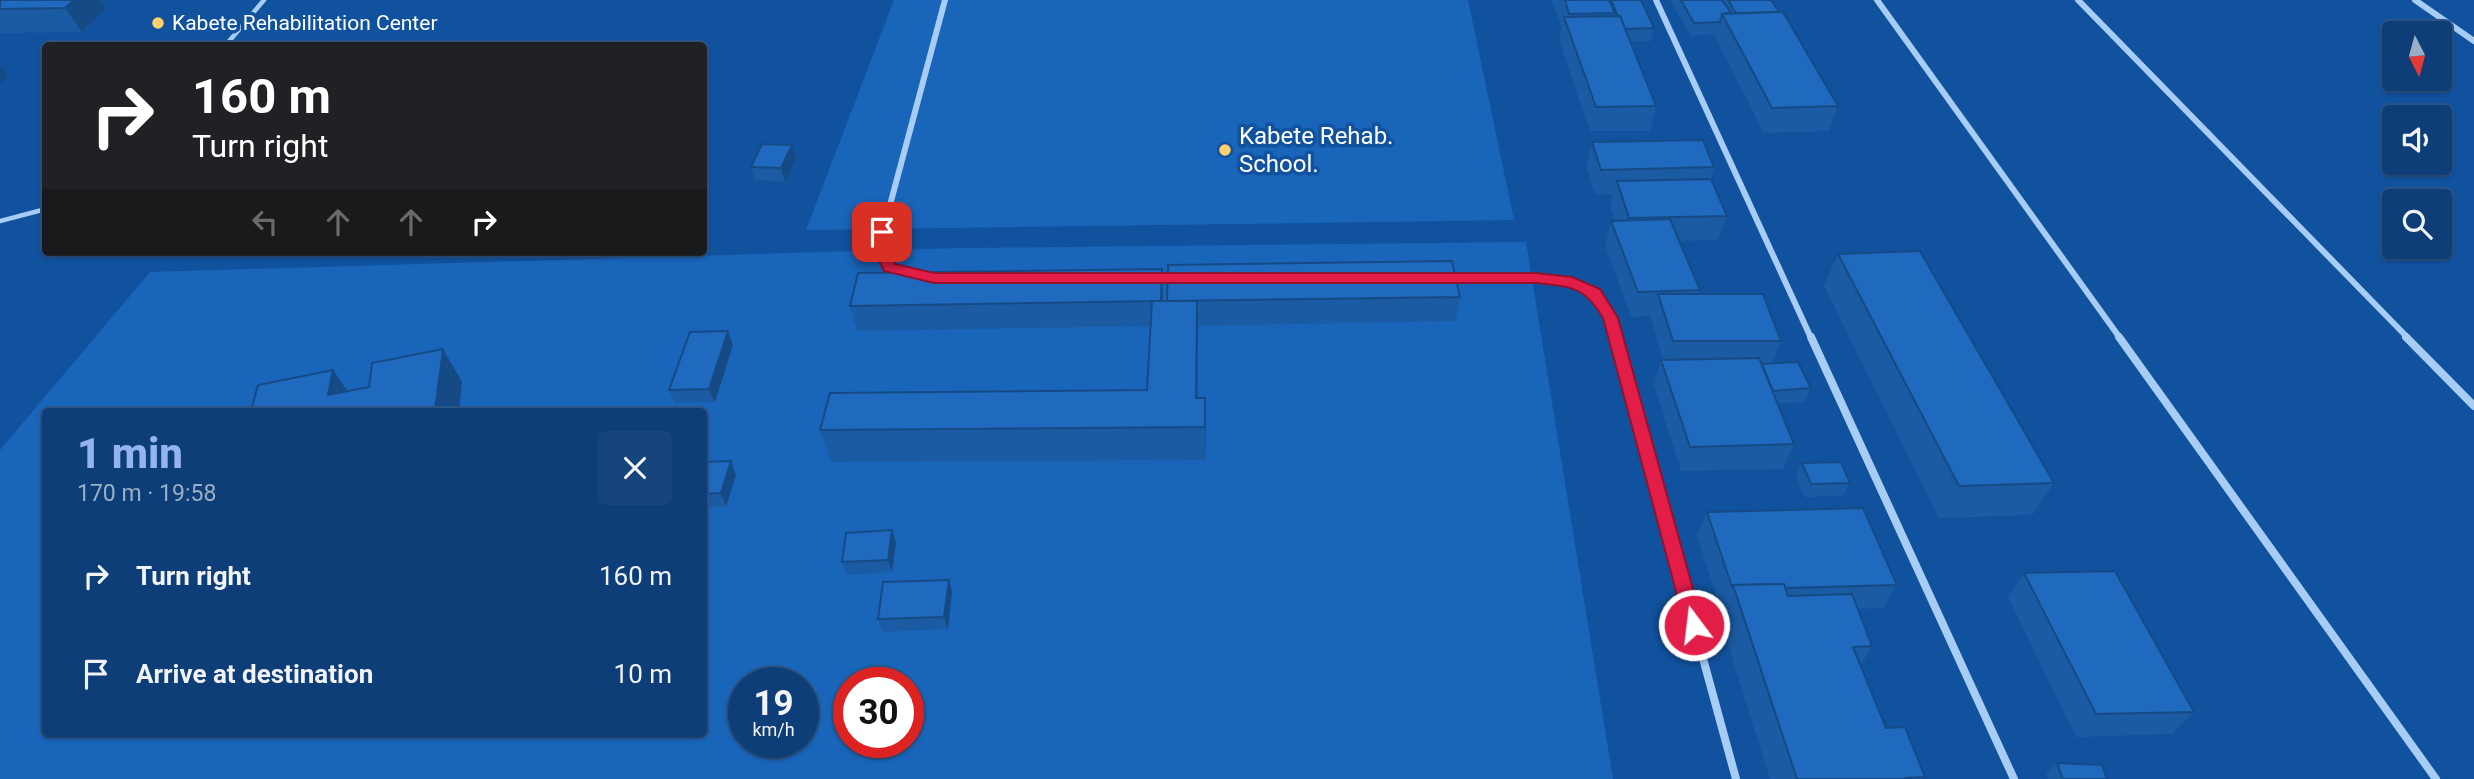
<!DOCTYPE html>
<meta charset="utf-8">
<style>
:root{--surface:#0d3e77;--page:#16457c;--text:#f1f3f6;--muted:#9aaec6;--line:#2d5789;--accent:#95b2f1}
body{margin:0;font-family:Roboto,sans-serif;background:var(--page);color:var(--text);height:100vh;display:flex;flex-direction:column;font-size:26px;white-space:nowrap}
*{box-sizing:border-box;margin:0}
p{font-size:23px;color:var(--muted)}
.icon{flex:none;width:38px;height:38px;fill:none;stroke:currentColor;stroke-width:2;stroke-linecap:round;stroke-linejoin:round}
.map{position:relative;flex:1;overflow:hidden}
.panel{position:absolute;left:42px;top:408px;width:665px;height:329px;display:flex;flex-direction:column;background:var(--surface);border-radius:7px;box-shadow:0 2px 5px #0004,0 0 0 2px var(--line)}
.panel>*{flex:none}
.guide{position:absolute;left:42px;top:42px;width:665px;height:214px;border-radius:7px;box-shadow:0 2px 5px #0004,0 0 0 2px var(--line);background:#202124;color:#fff;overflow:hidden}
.needle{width:46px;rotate:174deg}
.fabs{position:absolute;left:2382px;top:21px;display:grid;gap:14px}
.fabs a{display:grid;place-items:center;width:70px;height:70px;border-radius:7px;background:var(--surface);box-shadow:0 2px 5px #0004,0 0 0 2px var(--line);font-size:35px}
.speed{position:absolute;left:728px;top:667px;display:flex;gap:14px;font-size:35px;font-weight:700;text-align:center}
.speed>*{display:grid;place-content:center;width:91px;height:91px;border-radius:50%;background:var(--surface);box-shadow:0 2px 5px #0004,0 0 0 2px var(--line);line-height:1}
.speed small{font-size:18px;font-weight:400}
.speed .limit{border:10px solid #d22;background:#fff;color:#111}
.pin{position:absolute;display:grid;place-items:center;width:60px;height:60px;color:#fff;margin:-30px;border-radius:14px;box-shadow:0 4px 10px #0006}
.me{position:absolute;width:77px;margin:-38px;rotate:345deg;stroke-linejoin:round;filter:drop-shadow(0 0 5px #0008)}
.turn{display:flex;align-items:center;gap:24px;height:147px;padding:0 35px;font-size:32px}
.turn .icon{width:91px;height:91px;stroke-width:2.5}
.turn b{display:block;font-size:49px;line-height:60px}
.lanes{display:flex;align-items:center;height:66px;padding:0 35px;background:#0003;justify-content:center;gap:35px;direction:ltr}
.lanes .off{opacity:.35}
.round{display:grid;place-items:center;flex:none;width:74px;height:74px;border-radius:7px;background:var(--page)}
.head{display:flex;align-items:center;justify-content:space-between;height:119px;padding:0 35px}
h1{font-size:42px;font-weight:800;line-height:52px;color:var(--accent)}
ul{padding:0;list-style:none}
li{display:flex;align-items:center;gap:21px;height:98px;padding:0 35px}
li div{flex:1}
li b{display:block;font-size:26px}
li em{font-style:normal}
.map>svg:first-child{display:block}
.green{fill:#1965ba;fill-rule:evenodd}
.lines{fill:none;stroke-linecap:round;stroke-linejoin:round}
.service{stroke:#a8cdf5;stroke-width:4.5}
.minor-far1{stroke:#a8cdf5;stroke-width:6}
.minor{stroke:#a8cdf5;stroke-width:8}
.wall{fill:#1b5ba3}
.shaded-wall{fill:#164a85}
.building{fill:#1f6abe;stroke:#164a85;stroke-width:2}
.route{fill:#e11d48;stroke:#92132f;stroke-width:2}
.poi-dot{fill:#ffd16c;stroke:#11529f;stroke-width:2.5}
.labels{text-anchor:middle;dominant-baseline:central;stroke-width:7;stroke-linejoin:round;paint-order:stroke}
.far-poi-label{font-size:21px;fill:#fff;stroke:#11529f;text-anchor:start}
.poi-label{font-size:24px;fill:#fff;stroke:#11529f;text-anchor:start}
</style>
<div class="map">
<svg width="2474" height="779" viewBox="0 0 2474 779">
<rect width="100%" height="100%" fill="#11529f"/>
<g class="green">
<polygon points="894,0 1468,0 1514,220 806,230"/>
<path d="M1526,242L1613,779H0V450L150,272L960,248ZM46,411H704V733H46ZM744,682H803V742H744ZM849,682H908V742H849Z"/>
</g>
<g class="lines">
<g class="service">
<polyline points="225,46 264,0"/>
<polyline points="0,221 46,209"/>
</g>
<g class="minor-far1">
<polyline points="1656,0 1811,338"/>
<polyline points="1877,0 2120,338"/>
<polyline points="2078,0 2408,338"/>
<polyline points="2415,0 2474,41"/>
<polyline points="917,274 889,268 879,246 945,0"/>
<path d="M1446,278C1476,279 1577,275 1596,294C1607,305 1612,324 1616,338"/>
</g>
<g class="minor">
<polyline points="1615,337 1736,779"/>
<polyline points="1811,337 2014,779"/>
<polyline points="2119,337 2436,779"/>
<polyline points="2406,337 2474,406"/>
</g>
</g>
<g class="wall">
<polygon points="0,0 106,8 82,32 0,33"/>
<polygon points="1552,0 1642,0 1654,28 1651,41 1630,41 1656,106 1650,131 1590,131 1559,40 1562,29"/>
<polygon points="1670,0 1771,0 1838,106 1829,131 1764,133 1715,37 1716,34 1691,36"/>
<polygon points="1592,142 1714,167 1711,179 1727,216 1718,240 1680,241 1700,290 1699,294 1781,341 1772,363 1811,388 1805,402 1778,404 1794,444 1783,469 1681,471 1654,385 1661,360 1663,360 1651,318 1651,316 1631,317 1605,245 1611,221 1615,221 1610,206 1613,194 1595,194 1586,167"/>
<polygon points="792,145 796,158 785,182 755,180 751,167"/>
<polygon points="1838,254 2054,483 2032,515 1939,518 1824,286"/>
<polygon points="1162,269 1163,301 1460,297 1456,321 1198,326 1197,398 1206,431 1205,460 831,462 820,430 1147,390 1150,326 857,331 850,306"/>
<polygon points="733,345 715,402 675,403 669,390"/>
<polygon points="704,462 736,475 726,507 704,507"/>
<polygon points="1802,463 1850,483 1843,496 1804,497 1796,476"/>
<polygon points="1707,512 1897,585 1883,608 1858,609 1872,646 1861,665 1886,728 1925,777 1923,779 1770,779 1719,616 1721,610 1697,536"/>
<polygon points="896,543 892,572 847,575 842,562"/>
<polygon points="2024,573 2194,712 2172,734 2076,737 2008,597"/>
<polygon points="949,580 952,592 948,629 883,632 878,619"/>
<polygon points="2057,763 2107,779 2048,779 2046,775"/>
</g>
<g class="shaded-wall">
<polygon points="74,0 101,0 106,8 82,32 65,8"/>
<polygon points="0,66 8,76 0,84"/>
<polygon points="792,145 796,158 785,182 781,168"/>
<polygon points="1162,269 1163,293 1163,325 1161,301"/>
<polygon points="1197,301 1198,334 1197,431 1196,398"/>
<polygon points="728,331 733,345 715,402 709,389"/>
<polygon points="443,349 462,382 459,411 435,411"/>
<polygon points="333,370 355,402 328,395"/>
<polygon points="1205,398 1206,431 1205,460"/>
<polygon points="731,461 736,475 726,507 721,493"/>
<polygon points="892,530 896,543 892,572 888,560"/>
<polygon points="949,580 952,592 948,629 944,617"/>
</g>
<g class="building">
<polygon points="0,0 74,0 65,8 0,9"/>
<polygon points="1565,0 1609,0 1615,13 1569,14"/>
<polygon points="1611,0 1641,0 1654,28 1625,29 1620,16 1618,16"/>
<polygon points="1681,0 1722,0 1731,13 1722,14 1720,22 1694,23"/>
<polygon points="1728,0 1771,0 1779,12 1736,13"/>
<polygon points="1783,12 1838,106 1772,108 1722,14"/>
<polygon points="1620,16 1656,106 1596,107 1564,17"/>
<polygon points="1703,140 1714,167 1601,170 1592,142"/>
<polygon points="762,144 792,145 781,168 751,167"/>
<polygon points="1711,179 1727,216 1629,218 1617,181"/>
<polygon points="1670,219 1700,290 1638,292 1611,221"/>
<polygon points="1920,251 2054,483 1959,486 1838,254"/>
<polygon points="1452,261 1460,297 1167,301 1168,265"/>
<polygon points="1162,269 1161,301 850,306 858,273"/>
<polygon points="1658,294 1763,294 1781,341 1673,341"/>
<polygon points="1152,301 1197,301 1196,398 1205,398 1205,427 820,430 830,393 1147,390"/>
<polygon points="728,331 709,389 669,390 690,332"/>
<polygon points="443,349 435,411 251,411 258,385 333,370 328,395 369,387 372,363"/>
<polygon points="1759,358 1794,444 1690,447 1661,360"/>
<polygon points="1798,362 1811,388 1773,391 1762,364"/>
<polygon points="731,461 721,493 704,494 704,462"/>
<polygon points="1841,462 1850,483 1811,484 1802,463"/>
<polygon points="1863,508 1897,585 1785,588 1784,584 1733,585 1732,587 1707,512"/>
<polygon points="892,530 888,560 842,562 846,533"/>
<polygon points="2115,571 2194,712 2096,714 2024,573"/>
<polygon points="949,580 944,617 878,619 883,582"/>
<polygon points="1784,584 1788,596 1852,594 1872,646 1853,647 1886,728 1905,727 1925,777 1905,778 1905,779 1797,779 1733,585"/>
<polygon points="2057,763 2102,765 2107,779 2063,779"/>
</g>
<path class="route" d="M882,227L889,232L887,246L895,264L934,273H1536L1572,277L1600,289L1618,318L1703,625L1701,631H1688L1685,625L1603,318C1584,286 1572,287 1536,283H934L884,271L872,246L875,232Z"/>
<g class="poi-dot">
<circle cx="158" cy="23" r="7"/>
<circle cx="1225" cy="150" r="7"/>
</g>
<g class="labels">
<g class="far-poi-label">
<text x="172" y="23">Kabete Rehabilitation Center</text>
</g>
<g class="poi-label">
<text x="1239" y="136">Kabete Rehab.<tspan x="1239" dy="28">School.</tspan></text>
</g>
</g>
</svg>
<div class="fabs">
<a><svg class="needle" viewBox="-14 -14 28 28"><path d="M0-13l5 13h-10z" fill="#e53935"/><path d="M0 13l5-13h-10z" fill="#9aaec6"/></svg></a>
<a><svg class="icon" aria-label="sound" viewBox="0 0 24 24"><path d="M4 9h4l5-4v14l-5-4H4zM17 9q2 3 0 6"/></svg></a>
<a><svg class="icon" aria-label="search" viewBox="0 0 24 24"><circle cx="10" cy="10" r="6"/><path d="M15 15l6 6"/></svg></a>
</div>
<div class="speed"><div>19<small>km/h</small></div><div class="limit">30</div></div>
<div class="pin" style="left:882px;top:232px;background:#d93025"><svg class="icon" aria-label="arrive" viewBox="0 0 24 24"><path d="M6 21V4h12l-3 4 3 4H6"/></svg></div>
<svg class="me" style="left:1694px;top:625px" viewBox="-20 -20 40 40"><circle r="17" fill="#e11d48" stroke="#fff" stroke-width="3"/><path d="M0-11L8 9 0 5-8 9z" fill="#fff"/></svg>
<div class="guide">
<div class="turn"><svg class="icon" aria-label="right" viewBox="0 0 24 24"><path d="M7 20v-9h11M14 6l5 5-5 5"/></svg><div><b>160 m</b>Turn right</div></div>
<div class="lanes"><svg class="icon off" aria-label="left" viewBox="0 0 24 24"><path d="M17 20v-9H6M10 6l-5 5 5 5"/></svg><svg class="icon off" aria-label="ahead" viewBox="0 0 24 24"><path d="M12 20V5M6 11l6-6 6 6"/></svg><svg class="icon off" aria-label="ahead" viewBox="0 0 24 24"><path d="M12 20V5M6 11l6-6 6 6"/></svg><svg class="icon" aria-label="right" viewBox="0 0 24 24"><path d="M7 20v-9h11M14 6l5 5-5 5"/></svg></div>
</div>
<section class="panel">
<div class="head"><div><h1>1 min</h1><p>170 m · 19:58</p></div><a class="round"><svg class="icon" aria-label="close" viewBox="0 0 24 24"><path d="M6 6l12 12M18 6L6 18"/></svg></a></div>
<ul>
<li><svg class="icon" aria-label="right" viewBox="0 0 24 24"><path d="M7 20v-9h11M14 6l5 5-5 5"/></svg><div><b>Turn right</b></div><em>160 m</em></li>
<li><svg class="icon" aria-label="arrive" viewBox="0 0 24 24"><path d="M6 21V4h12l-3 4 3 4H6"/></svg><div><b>Arrive at destination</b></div><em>10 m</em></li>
</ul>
</section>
</div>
